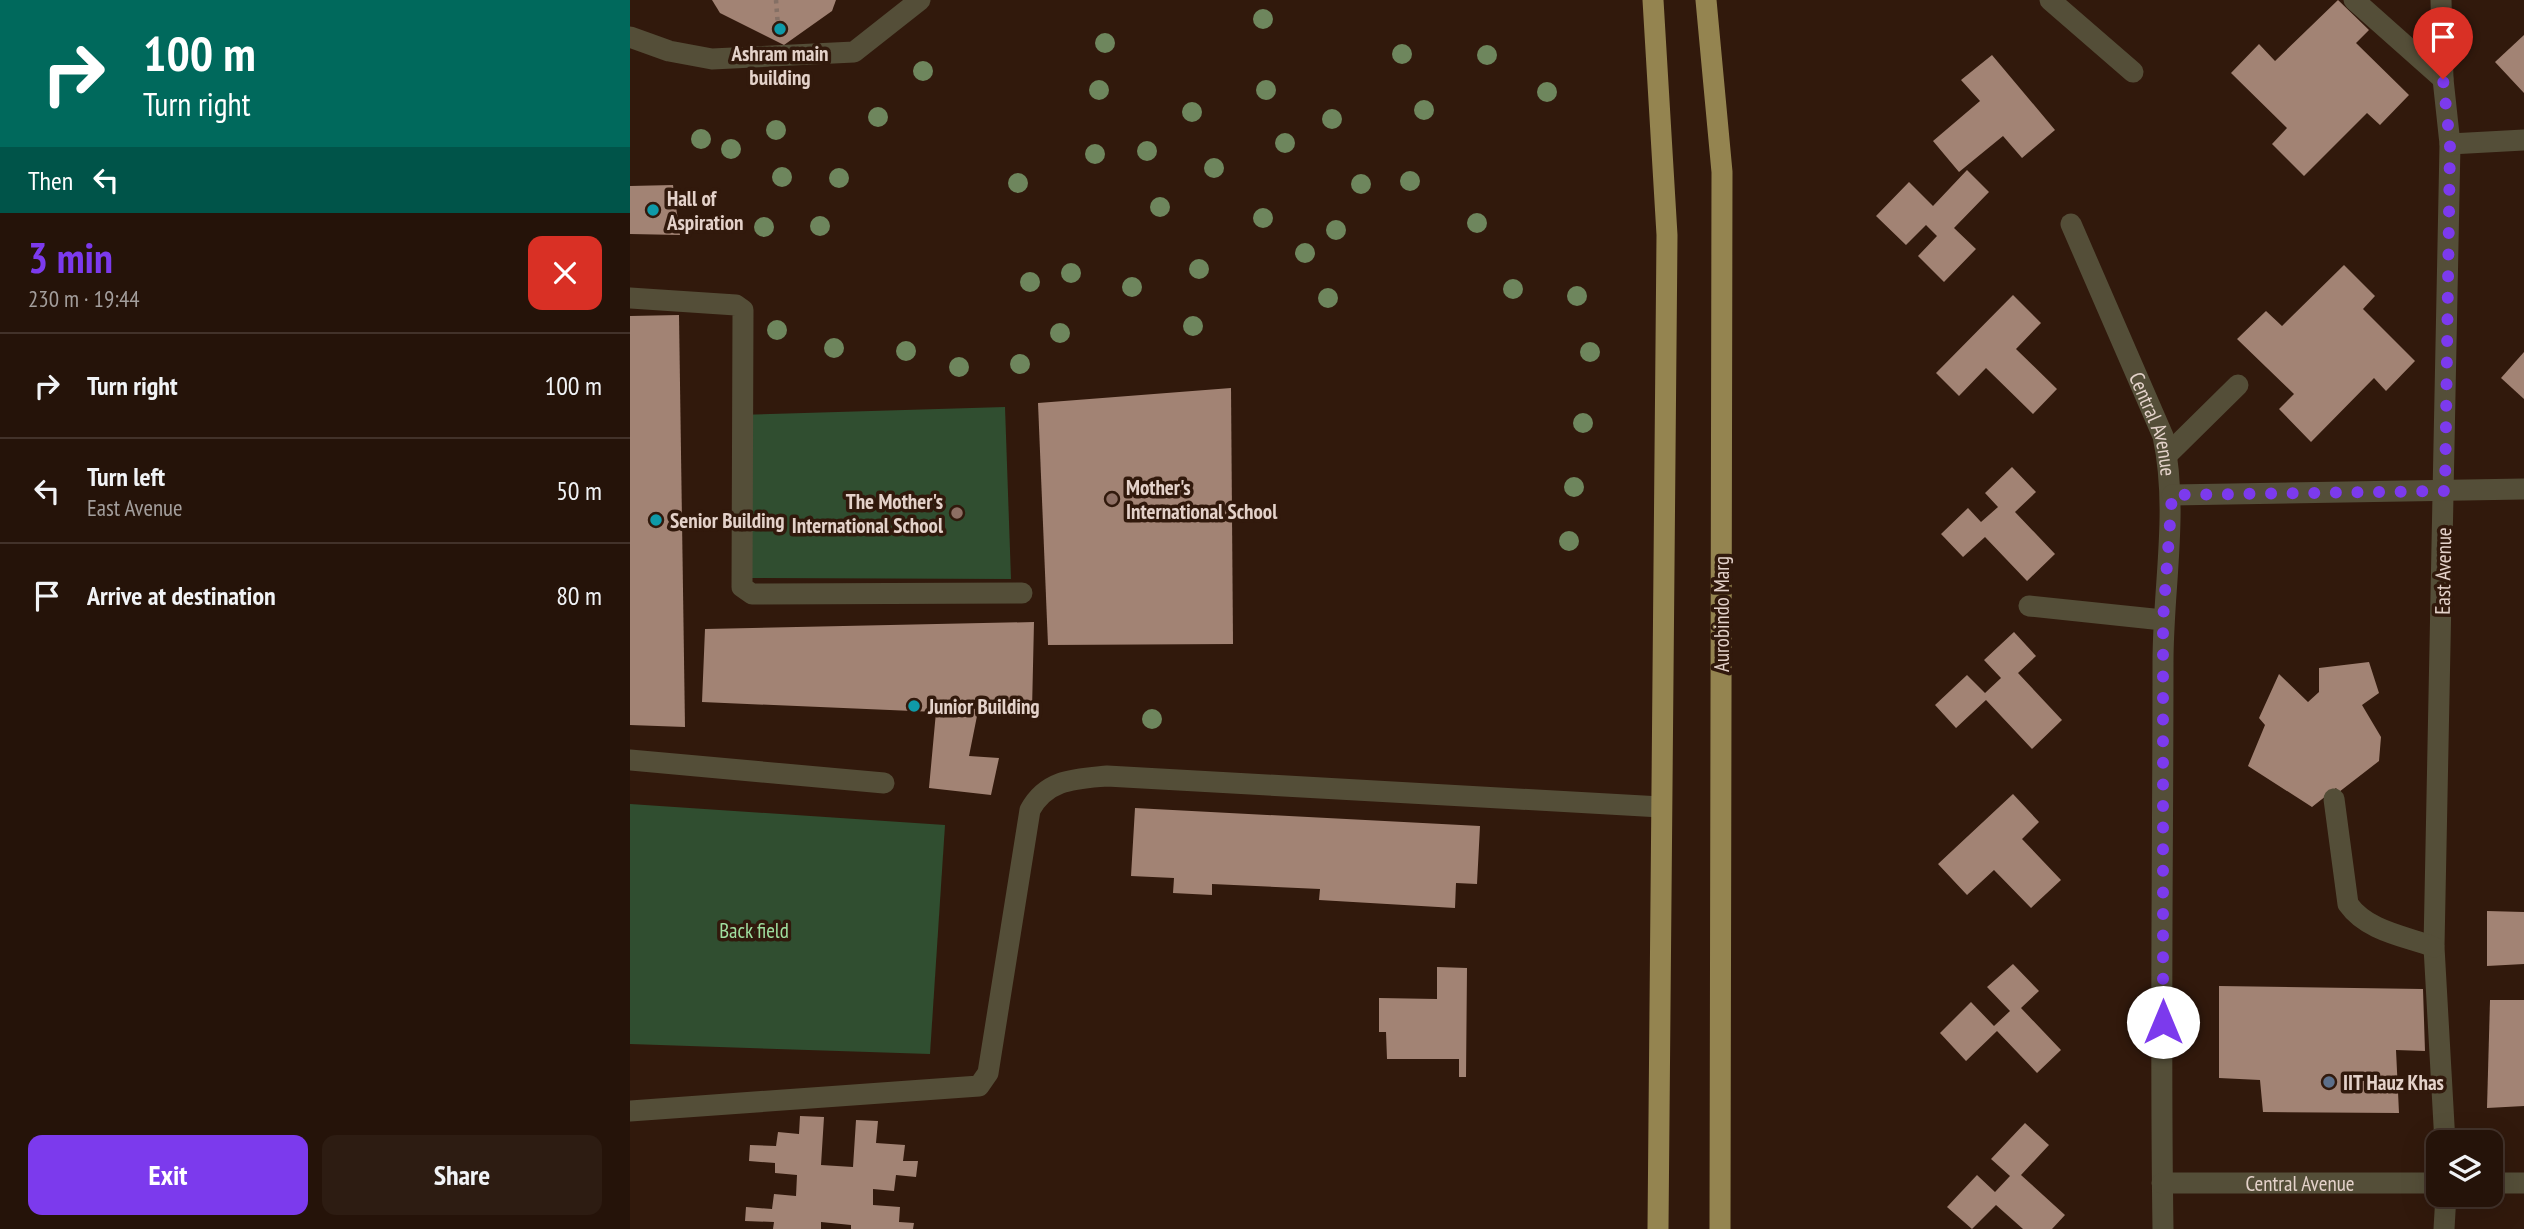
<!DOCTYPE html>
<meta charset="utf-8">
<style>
:root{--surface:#251309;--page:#2d1c12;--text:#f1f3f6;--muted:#a39e9c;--line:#42322a;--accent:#7c3aed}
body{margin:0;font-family:"PT Sans Narrow",sans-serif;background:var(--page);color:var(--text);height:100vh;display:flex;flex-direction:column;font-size:26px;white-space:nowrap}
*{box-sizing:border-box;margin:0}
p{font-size:23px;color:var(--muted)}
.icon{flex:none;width:38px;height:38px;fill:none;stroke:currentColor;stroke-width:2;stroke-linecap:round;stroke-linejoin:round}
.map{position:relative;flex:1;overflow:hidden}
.drawer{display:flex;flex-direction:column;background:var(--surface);width:630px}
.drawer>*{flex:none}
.hud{background:#00695c;color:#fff;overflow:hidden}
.tools{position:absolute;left:1796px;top:1130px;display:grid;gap:14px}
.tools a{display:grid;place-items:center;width:77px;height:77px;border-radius:14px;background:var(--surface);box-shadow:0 7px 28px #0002,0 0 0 2px var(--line);font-size:35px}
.pin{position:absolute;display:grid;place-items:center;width:60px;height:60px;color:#fff;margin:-72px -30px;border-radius:50% 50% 50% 0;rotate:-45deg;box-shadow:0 0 7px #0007}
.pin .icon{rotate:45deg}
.me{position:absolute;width:77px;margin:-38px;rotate:0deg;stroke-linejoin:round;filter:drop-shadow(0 0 5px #0008)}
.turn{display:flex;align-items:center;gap:24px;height:147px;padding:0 28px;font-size:32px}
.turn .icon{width:91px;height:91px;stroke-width:2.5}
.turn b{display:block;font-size:49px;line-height:60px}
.then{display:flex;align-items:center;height:66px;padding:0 28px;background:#0003;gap:14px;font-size:26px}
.round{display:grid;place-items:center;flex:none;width:74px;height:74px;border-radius:14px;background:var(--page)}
.overview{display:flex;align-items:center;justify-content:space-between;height:119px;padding:0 28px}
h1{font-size:42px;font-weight:600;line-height:52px;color:var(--accent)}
.primary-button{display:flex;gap:14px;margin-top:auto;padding:14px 28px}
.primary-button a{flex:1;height:80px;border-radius:14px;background:var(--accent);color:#fff;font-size:28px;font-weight:600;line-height:80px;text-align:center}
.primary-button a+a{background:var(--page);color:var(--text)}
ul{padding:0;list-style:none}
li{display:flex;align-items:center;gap:21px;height:105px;padding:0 28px;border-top:2px solid var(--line)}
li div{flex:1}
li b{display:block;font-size:26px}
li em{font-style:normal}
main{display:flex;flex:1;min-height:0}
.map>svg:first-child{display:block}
.green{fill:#304e30}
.building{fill:#a28374}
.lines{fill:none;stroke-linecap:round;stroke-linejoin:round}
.path{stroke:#857065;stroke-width:4.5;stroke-dasharray:3.5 5;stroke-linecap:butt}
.service{stroke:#544e38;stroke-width:21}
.pedestrian{stroke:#544e38;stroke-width:21}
.minor{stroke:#544e38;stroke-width:21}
.trunk{stroke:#948450;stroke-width:21}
.tree{fill:#6e865d}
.route{stroke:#7c3aed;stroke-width:12;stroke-dasharray:0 21.6}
.culture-dot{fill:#0f9aa8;stroke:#31190c;stroke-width:2.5}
.education-dot{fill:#8d6e63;stroke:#31190c;stroke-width:2.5}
.service-dot{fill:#5c6f8a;stroke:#31190c;stroke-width:2.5}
.labels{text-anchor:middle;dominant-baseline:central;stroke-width:7;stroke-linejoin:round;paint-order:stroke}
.poi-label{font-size:21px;font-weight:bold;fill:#e4d2ca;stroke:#31190c;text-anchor:start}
.street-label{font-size:21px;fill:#e4d2ca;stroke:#31190c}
.park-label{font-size:21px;fill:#9fdf9f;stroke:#31190c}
</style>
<main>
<section class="drawer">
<div class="hud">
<div class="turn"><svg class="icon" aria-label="right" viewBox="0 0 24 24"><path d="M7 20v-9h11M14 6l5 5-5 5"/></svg><div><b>100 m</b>Turn right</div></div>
<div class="then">Then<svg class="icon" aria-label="left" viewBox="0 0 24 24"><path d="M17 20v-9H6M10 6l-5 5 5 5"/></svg></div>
</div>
<div class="overview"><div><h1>3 min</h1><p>230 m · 19:44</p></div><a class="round" style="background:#d93025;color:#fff"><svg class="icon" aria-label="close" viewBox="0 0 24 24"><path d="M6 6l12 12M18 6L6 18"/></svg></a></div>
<ul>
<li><svg class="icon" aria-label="right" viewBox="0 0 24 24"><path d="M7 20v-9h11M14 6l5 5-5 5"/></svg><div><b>Turn right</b></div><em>100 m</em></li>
<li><svg class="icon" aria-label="left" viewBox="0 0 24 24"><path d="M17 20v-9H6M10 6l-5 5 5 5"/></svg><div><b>Turn left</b><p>East Avenue</p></div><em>50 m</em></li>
<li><svg class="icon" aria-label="arrive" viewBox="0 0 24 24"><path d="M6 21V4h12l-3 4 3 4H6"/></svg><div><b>Arrive at destination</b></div><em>80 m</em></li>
</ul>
<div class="primary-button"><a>Exit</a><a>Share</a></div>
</section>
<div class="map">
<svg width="1894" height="1229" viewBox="0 0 1894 1229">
<rect width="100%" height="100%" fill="#31190c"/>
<g class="green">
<polygon points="375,407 381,579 108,578 107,415"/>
<polygon points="0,804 315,825 300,1054 0,1044"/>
</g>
<g class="building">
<polygon points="82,0 206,0 202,11 154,45 90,13"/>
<polygon points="1708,0 1739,30 1726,43 1779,95 1750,125 1737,113 1674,176 1642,144 1657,128 1601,73 1629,44 1645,61"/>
<polygon points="1894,35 1894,93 1865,62"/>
<polygon points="1362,55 1425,130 1392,158 1373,136 1329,172 1303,141 1350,101 1331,80"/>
<polygon points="1337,170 1359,192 1324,228 1346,249 1314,282 1288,256 1307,236 1296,225 1276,245 1246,216 1279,182 1303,206"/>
<polygon points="43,185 50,235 0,234 0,186"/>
<polygon points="1714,265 1745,296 1733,309 1785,361 1756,391 1744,378 1681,442 1649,409 1664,394 1607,339 1636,311 1652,326"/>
<polygon points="1383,295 1411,323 1386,349 1427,389 1403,414 1356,368 1329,396 1306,373"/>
<polygon points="49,315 55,727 0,725 0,316"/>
<polygon points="1894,352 1894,399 1871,378"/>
<polygon points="601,388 603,644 418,645 408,403"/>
<polygon points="1382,467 1406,492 1385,512 1425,554 1397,581 1355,537 1333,557 1311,534 1338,508 1351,522 1368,507 1355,493"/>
<polygon points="404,622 402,710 348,711 339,756 369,758 361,795 299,788 306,712 72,702 75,629"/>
<polygon points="1384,632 1406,656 1388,673 1432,720 1402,749 1356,700 1326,728 1305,705 1337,675 1355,693 1371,678 1354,660"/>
<polygon points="1739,662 1749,693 1732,705 1751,737 1749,761 1709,792 1706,788 1682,807 1618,766 1635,725 1629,718 1649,674 1678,702 1689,692 1689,668"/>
<polygon points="1383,794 1409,822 1392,839 1431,880 1401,908 1364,870 1337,895 1308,864"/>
<polygon points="505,808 850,826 847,884 826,883 825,908 689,900 690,889 582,884 582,895 543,893 544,878 501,876"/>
<polygon points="1857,911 1894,912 1894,964 1857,966"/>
<polygon points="1383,964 1409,991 1391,1008 1431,1050 1407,1073 1367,1031 1336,1061 1310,1033 1341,1002 1364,1026 1380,1011 1357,987"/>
<polygon points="807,967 837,968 836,1077 829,1077 829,1059 757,1059 756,1032 749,1032 749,998 807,999"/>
<polygon points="1589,986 1793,989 1795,1051 1766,1050 1769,1113 1633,1112 1630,1080 1589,1078"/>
<polygon points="1860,1000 1894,1000 1894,1106 1857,1108"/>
<polygon points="170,1116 194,1117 191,1165 223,1167 226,1120 248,1121 246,1143 275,1145 273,1161 288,1161 286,1177 266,1175 264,1191 243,1189 243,1205 270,1207 269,1222 284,1223 283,1229 221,1229 221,1225 191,1222 191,1229 143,1229 144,1222 115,1221 116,1207 142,1209 144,1194 166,1196 167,1175 145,1173 145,1163 119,1161 120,1145 146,1146 148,1132 169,1134"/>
<polygon points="1395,1123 1419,1145 1391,1175 1435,1215 1422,1229 1393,1229 1366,1205 1342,1229 1317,1207 1347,1175 1365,1192 1380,1176 1361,1159"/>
</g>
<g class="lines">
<polyline class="path" points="146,0 148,27"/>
<g class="service">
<polyline points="1420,0 1503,72"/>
<polyline points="1724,0 1813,79"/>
<polyline points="1811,0 1813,79 1820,144 1804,947 1815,1143"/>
<polyline points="0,37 39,51 82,59 224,52 290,0"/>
<polyline points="1820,144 1894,140"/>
<path id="s1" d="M1441,224L1533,436C1549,511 1533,586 1533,662C1533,851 1530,1040 1533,1229"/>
<polyline points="0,298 106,305 113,310 112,587 122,594 392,593"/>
<polyline points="1537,455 1608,385"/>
<polyline points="1542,495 1894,489"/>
<polyline points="1399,606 1533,620"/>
<path d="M1704,799L1718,904C1737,931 1774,936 1804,947"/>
<path id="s2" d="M1532,1183H1808"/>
<polyline points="1860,1183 1894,1183"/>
<polyline points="1814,1229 1816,1195"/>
</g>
<polyline class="pedestrian" points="0,760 254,783"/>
<path class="minor" d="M0,1111L349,1086L358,1073L400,810C417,779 445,779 477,776L1031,807"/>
<g class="trunk">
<polyline points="1023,0 1037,235 1028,1229"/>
<polyline points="1076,0 1092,172 1090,1229"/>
</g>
</g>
<g class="tree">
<circle cx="633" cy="19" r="10"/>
<circle cx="475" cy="43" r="10"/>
<circle cx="772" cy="54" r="10"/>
<circle cx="857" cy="55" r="10"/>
<circle cx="293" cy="71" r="10"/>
<circle cx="469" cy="90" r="10"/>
<circle cx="636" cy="90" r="10"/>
<circle cx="917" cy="92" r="10"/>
<circle cx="794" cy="110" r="10"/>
<circle cx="562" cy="112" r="10"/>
<circle cx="248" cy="117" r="10"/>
<circle cx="702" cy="119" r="10"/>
<circle cx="146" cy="130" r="10"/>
<circle cx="71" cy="139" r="10"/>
<circle cx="655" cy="143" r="10"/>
<circle cx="101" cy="149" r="10"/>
<circle cx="517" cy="151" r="10"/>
<circle cx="465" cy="154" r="10"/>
<circle cx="584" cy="168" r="10"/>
<circle cx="152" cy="177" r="10"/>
<circle cx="209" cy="178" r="10"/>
<circle cx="780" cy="181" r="10"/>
<circle cx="388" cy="183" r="10"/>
<circle cx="731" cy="184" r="10"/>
<circle cx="530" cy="207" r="10"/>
<circle cx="633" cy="218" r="10"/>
<circle cx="847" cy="223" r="10"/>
<circle cx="190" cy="226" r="10"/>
<circle cx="134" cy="227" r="10"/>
<circle cx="706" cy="230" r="10"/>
<circle cx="675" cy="253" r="10"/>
<circle cx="569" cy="269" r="10"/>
<circle cx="441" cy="273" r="10"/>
<circle cx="400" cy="282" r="10"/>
<circle cx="502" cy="287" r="10"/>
<circle cx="883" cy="289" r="10"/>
<circle cx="947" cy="296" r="10"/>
<circle cx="698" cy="298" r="10"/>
<circle cx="563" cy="326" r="10"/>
<circle cx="147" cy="330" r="10"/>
<circle cx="430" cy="333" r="10"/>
<circle cx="204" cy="348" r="10"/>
<circle cx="276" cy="351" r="10"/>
<circle cx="960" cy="352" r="10"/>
<circle cx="390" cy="364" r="10"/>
<circle cx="329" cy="367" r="10"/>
<circle cx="953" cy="423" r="10"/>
<circle cx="944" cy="487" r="10"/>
<circle cx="939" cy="541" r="10"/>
<circle cx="522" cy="719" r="10"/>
</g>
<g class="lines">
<polyline class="route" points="1533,1022 1533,620 1542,495 1815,491 1820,144 1813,79"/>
</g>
<g class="culture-dot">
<circle cx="150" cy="29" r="7"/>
<circle cx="23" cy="210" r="7"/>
<circle cx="26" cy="520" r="7"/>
<circle cx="284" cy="706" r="7"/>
</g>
<g class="education-dot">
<circle cx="482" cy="499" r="7"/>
<circle cx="327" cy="513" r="7"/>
</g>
<circle class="service-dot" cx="1699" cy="1082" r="7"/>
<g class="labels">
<g class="poi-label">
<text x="150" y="53" text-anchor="middle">Ashram main<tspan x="150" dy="24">building</tspan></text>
<text x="37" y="198">Hall of<tspan x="37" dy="24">Aspiration</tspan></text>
<text x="496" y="487">Mother's<tspan x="496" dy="24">International School</tspan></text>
<text x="313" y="501" text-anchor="end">The Mother's<tspan x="313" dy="24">International School</tspan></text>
<text x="40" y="520">Senior Building</text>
<text x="298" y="706">Junior Building</text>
<text x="1713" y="1082">IIT Hauz Khas</text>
</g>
<g class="street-label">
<text stroke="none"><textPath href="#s1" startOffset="217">Central Avenue</textPath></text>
<text transform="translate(1813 571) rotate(-89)">East Avenue</text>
<text transform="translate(1091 614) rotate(-90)">Aurobindo Marg</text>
<text stroke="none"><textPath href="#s2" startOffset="138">Central Avenue</textPath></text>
</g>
<g class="park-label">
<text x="124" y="930">Back field</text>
</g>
</g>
</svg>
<div class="tools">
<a><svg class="icon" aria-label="layers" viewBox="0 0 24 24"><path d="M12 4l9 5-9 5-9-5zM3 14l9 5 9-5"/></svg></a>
</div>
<div class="pin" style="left:1813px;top:79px;background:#d93025"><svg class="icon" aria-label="arrive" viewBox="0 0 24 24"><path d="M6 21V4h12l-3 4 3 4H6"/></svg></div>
<svg class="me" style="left:1533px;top:1022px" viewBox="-20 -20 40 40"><circle r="19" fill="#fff"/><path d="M0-13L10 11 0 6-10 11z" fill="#7c3aed"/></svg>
</div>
</main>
